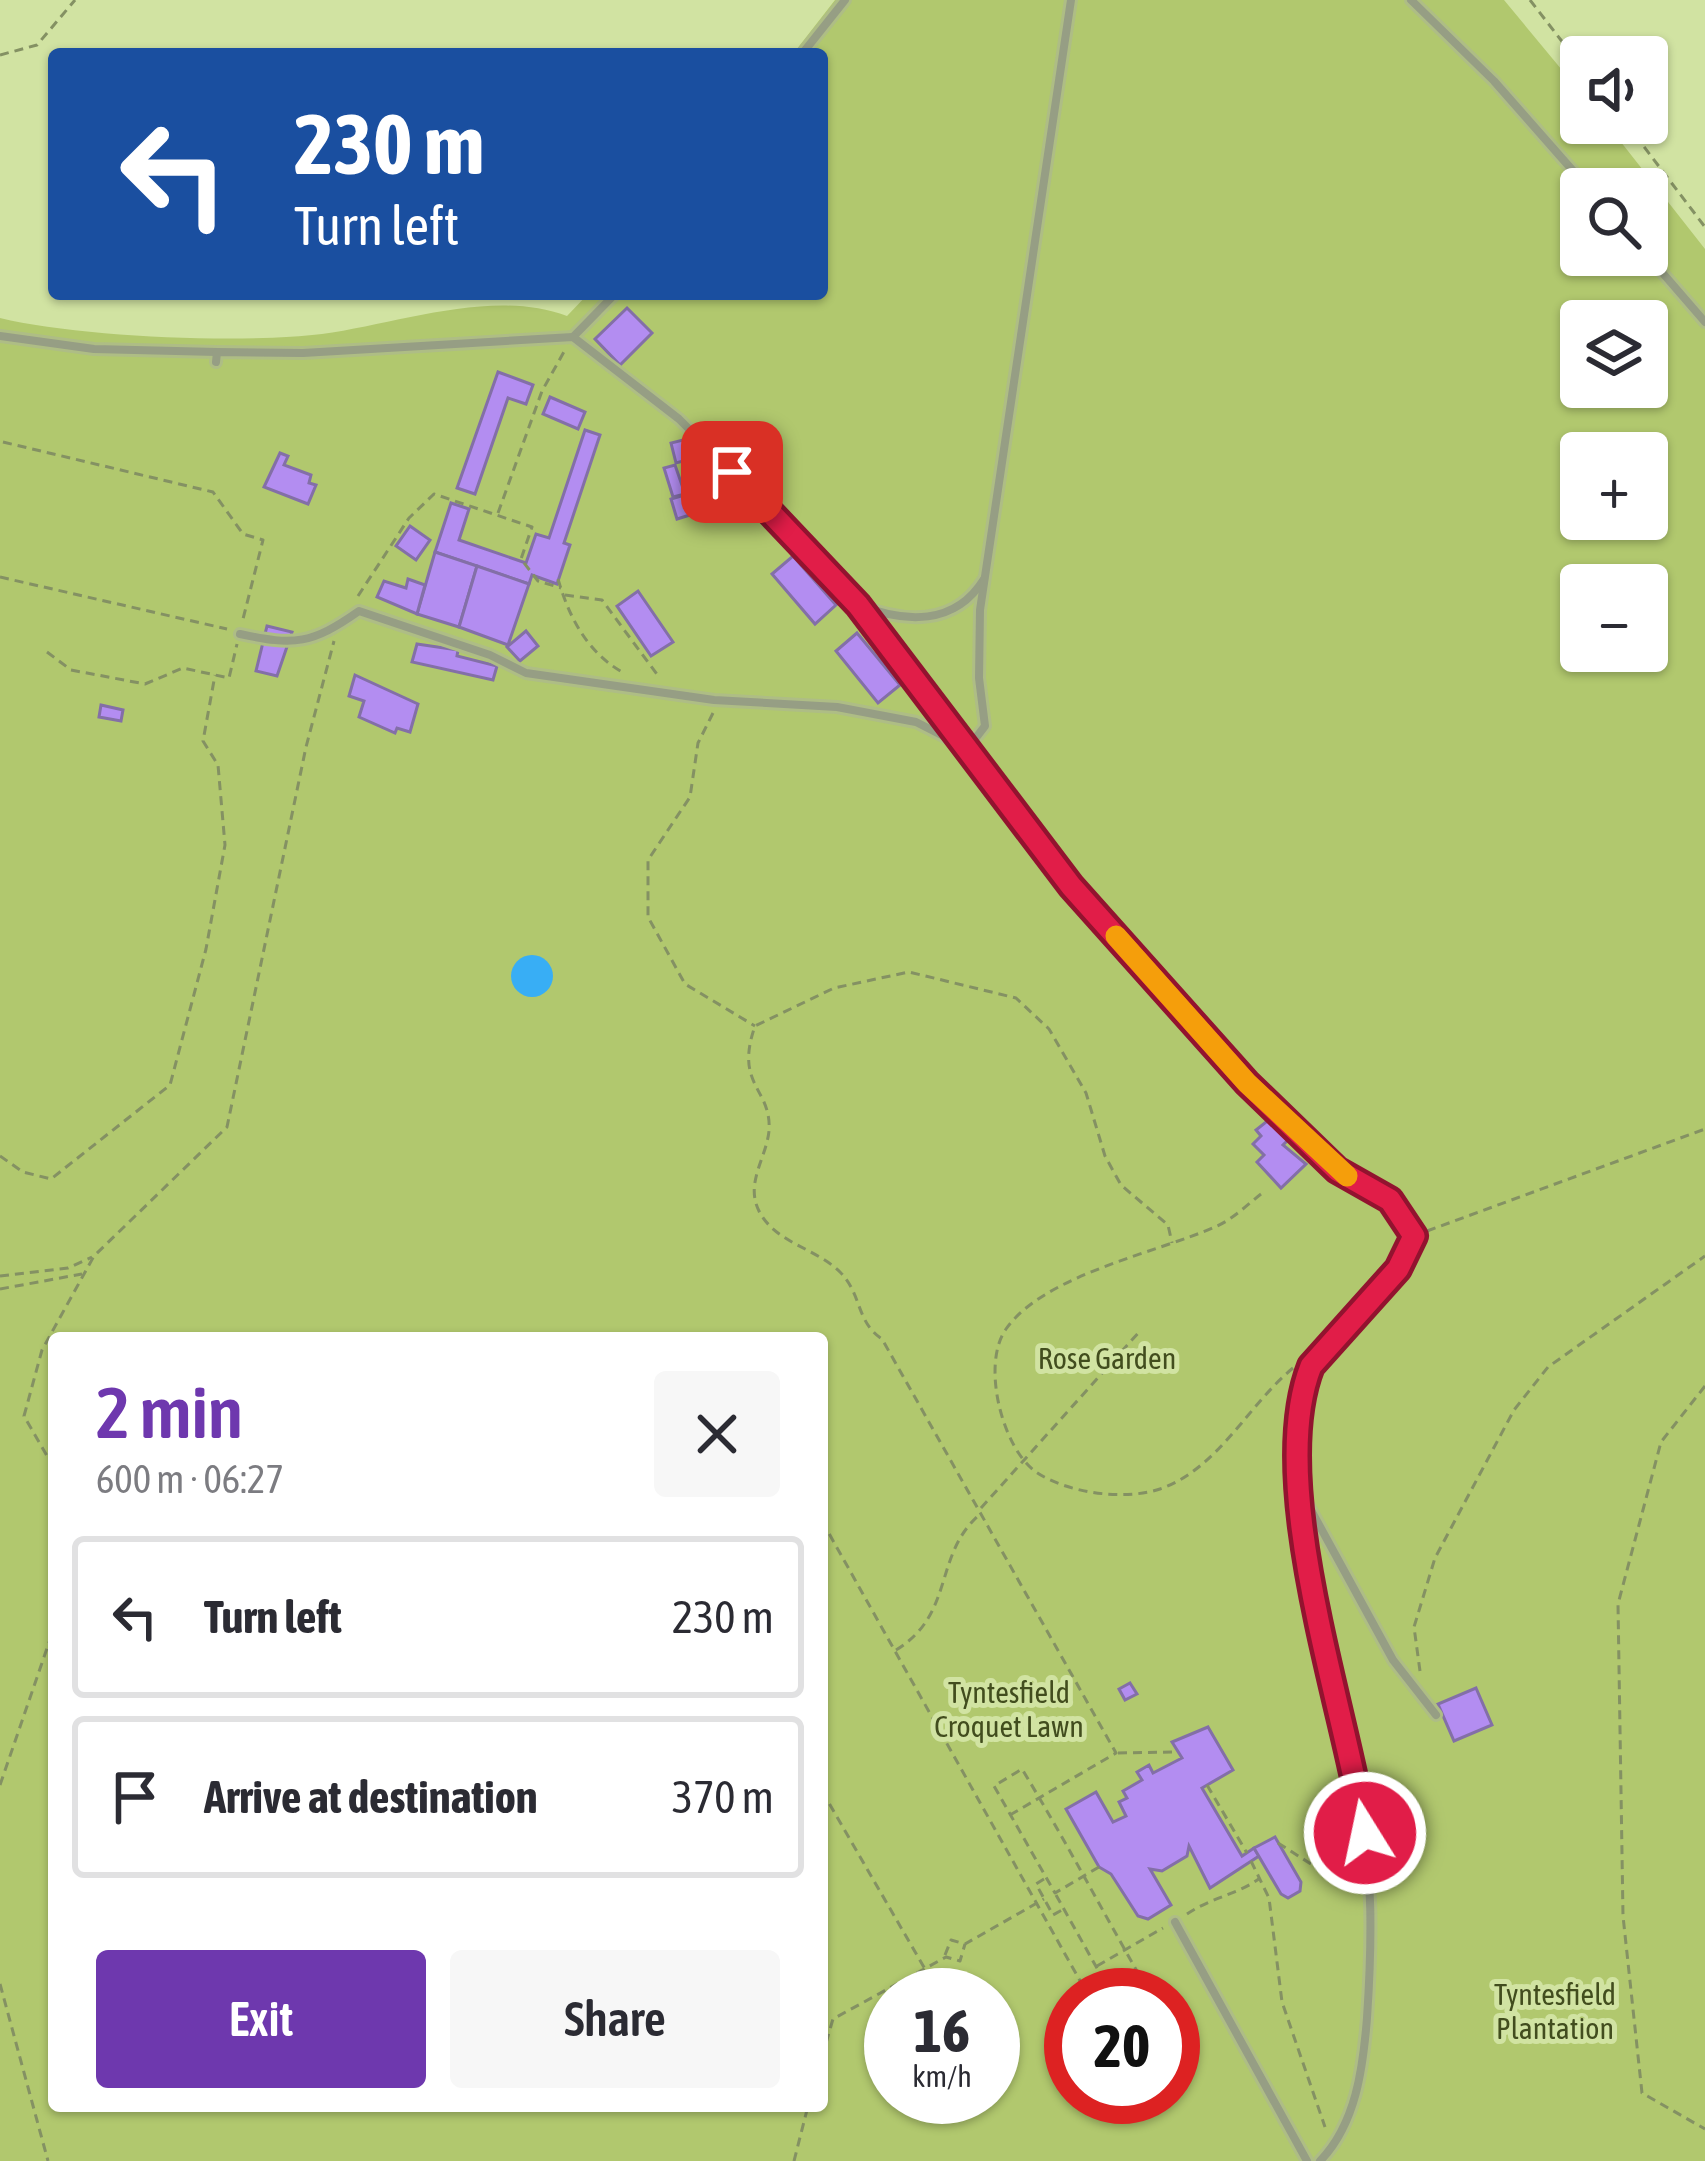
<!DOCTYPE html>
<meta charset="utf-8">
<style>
:root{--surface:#fff;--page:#f7f7f7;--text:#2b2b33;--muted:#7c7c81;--line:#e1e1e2;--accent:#6e38ae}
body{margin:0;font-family:"Asap Condensed",sans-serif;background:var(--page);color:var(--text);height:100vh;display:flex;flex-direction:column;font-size:45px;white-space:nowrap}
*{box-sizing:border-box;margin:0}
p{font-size:39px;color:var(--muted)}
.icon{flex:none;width:66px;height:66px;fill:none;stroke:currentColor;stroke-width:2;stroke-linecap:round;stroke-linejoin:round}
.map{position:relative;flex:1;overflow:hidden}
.panel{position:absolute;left:48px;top:1332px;width:780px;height:780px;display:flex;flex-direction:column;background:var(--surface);border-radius:12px;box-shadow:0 3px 9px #0004}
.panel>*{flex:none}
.hud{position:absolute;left:48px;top:48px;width:780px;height:252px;border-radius:12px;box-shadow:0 3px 9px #0004;background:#1a4fa0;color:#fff;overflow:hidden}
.fabs{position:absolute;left:1560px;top:36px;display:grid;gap:24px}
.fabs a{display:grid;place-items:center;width:108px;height:108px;border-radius:12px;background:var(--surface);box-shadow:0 3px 9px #0004;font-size:60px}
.speed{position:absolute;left:864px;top:1968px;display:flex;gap:24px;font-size:60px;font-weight:700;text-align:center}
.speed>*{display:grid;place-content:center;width:156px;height:156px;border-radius:50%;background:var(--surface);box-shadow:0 3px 9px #0004;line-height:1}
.speed small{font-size:30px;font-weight:400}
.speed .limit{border:18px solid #d22;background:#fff;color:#111}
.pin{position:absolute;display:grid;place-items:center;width:102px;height:102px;color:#fff;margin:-51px;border-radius:24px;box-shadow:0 6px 18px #0006}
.me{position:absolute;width:132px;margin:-66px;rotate:350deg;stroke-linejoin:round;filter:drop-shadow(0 0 9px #0008)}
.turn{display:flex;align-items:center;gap:42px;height:252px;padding:0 48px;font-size:54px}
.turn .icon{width:156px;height:156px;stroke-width:2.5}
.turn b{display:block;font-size:84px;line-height:102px}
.round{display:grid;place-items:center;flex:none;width:126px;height:126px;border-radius:12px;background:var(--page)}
.headline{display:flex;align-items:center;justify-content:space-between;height:204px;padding:0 48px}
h1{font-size:72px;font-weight:600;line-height:90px;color:var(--accent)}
.primary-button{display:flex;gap:24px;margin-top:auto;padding:24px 48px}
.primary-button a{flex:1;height:138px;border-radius:12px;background:var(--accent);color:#fff;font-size:48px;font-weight:600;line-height:138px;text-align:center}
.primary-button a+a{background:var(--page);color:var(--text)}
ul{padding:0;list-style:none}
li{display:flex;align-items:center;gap:36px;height:162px;margin:0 24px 18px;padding:0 24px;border:6px solid var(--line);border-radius:12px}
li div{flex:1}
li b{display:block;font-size:45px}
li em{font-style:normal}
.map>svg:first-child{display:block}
.green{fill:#b1c86e;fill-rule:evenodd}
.water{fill:#38aef5}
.building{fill:#b38df1;stroke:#836fa7;stroke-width:3}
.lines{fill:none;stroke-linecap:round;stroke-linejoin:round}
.service-casing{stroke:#aebd85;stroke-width:14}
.path{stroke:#849163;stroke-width:3;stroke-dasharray:9 6;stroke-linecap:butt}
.service{stroke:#969e84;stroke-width:8}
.route-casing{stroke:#92132f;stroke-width:30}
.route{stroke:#e11d48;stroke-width:21}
.slow{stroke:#f59e0b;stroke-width:21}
.labels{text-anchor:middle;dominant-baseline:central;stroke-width:10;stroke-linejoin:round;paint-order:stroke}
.park-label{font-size:30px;fill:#424d1e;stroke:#d1e3a2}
</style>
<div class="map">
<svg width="1705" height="2161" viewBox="0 0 1705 2161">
<rect width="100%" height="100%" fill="#d1e3a2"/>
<path class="green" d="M835,0H1504L1581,93V123H1606L1705,249V2161H0V318C78,337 241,344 322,334C398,324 492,288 567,316L588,294H822V54H793ZM1581,189H1647V255H1581ZM1581,321H1647V387H1581ZM1581,453H1647V519H1581ZM1581,585H1647V651H1581ZM54,1338H822V2106H54ZM891,1995H993V2097H891ZM1071,1995H1173V2097H1071Z"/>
<circle class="water" cx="532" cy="976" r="21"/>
<g class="building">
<polygon points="627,308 652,333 620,365 595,339"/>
<polygon points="498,372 533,385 526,404 508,398 475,494 457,488"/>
<polygon points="550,397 585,412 578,429 543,414"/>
<polygon points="585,430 600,435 564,543 570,545 557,584 532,575 529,584 435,552 451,503 469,509 459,540 526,563 536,534 549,538"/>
<polygon points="687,439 691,459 676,463 671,443"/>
<polygon points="280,453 288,456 284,465 311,475 309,483 316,485 308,504 264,487"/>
<polygon points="675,465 685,494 673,497 664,468"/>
<polygon points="701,490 706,510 677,519 671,499"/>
<polygon points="410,526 430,540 416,560 396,546"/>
<polygon points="435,552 477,566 459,627 417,614"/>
<polygon points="793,556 836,605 815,624 772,574"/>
<polygon points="477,566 529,584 508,645 459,627"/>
<polygon points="408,579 425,585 417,614 377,597 384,581 406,588"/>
<polygon points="638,591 673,642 651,656 617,606"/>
<polygon points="267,626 292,632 277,676 256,671"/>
<polygon points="526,631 538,646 520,661 507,647"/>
<polygon points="857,633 900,685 878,703 836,651"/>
<polygon points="417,644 458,650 457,656 497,666 493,680 412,662"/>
<polygon points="355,675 418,704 410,732 397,728 395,733 359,717 364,701 349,696"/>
<polygon points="101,705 123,710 121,721 99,717"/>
<polygon points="1271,1118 1288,1140 1283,1145 1306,1164 1281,1188 1257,1162 1264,1155 1253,1144 1261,1136 1256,1130"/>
<polygon points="1130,1683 1137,1694 1125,1700 1119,1689"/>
<polygon points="1476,1688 1492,1725 1454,1741 1438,1704"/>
<polygon points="1208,1727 1233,1770 1202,1788 1242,1856 1254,1848 1259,1856 1210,1888 1189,1846 1187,1856 1162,1871 1150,1869 1171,1905 1148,1919 1138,1916 1111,1874 1099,1867 1066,1809 1096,1792 1113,1822 1126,1816 1119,1802 1127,1798 1123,1791 1142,1780 1137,1772 1149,1765 1153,1773 1182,1758 1172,1742"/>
<polygon points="1275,1837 1301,1882 1300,1891 1288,1898 1281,1894 1254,1848"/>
</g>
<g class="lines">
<defs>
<g id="service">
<polyline points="1411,0 1494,81 1589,189"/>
<polyline points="802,54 845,0"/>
<polyline points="1647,255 1705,322"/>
<polyline points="0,336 94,349 217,352"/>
<polyline points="573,337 615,294"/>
<path d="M216,362L217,352L303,353L573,337L679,419L819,560L1071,887L1247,1083L1337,1170L1390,1200L1414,1236C1409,1246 1405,1259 1398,1269C1371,1308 1312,1339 1303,1389C1279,1526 1334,1667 1360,1800C1373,1873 1372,1944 1367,2018C1363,2068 1356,2124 1320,2161"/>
<path d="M859,605C905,623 955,626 984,579"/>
<path d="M240,634C295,646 312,644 359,611L490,655L526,673L714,700L837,707L916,722L961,745"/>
<polyline points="968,748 985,726 979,678 980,610 1071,0"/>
<polyline points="1306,1501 1393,1660 1436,1715"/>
<polyline points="1175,1922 1307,2161"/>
</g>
</defs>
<use href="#service" class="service-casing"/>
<g class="path">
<polyline points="1530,0 1581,66"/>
<polyline points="0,55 37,45 75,0"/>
<polyline points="1626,123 1705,227"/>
<polyline points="3,442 213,492 243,534 263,540 242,623"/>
<polyline points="498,513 542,391 565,350"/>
<polyline points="0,577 227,629"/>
<path d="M558,579C569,617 587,652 622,672"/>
<polyline points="565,595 602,600 659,677"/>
<polyline points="358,596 409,518 434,494 532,527 521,559 538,581 561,588"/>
<polyline points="47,652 71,670 145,684 183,668 229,678 237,644"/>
<polyline points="713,713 698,743 690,797 648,860 648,917 685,984 755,1026"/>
<polyline points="0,1156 23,1172 51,1179 170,1085 206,949 225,845 218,765 203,741 215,675"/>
<path d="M1261,1194C1247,1205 1233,1219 1217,1226C1157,1253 1045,1274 1006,1329C981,1364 1002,1448 1036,1472C1067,1493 1124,1501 1160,1489C1218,1469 1248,1405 1293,1368"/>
<polyline points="1427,1231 1705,1129"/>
<polyline points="0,1276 68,1268 92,1257"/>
<polyline points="0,1289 82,1274"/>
<polyline points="1705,1386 1661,1442 1618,1604 1623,1916 1642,2093 1705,2129"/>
<polyline points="54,1468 24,1416 42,1350 94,1256 227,1127 306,747 334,641"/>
<polyline points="981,1508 1140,1331"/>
<polyline points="822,1521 1088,1995"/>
<path d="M896,1650C955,1614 933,1556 979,1515"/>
<polyline points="1420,1671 1414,1627 1435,1558 1514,1410 1548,1367 1705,1256"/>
<polyline points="1118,1753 1178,1752"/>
<polyline points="0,1785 54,1628"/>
<polyline points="1207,1785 1247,1853"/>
<polyline points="822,1791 940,1995"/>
<path d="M1010,1815L1116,1753L882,1339C856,1322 862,1294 840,1272C816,1248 775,1243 759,1211C745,1183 766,1159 769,1131C772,1088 734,1086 755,1026L834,988L909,972L1016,998L1049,1029L1086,1093L1105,1156L1121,1185L1168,1225L1172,1243"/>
<polyline points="1278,1843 1336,1880 1358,1887"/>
<polyline points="1251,1861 1269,1898 1282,2002 1325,2127"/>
<path d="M1099,1867L1055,1893L994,1786L1022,1769C1064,1838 1102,1910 1142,1980L1114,1995"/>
<polyline points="1044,1879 1036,1884 1053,1915 1062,1910"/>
<polyline points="1056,1895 1112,1995"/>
<path d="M1187,1914C1212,1897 1237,1895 1260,1878"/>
<polyline points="945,1955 951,1940 965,1944 1044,1899"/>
<polyline points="1097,1966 1163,1928"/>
<polyline points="0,1984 48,2161"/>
<polyline points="822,2057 833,2019 946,1957 960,1961 965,1944"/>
<polyline points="794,2161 808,2106"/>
</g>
<use href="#service" class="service"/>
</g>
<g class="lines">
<defs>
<path id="route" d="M732,472L858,605L1071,886L1247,1083L1337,1170L1390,1200L1414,1236L1398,1269L1311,1366C1265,1482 1345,1708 1365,1833"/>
</defs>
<use href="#route" class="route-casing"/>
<use href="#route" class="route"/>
<polyline class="slow" points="1116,936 1247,1083 1347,1176"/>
</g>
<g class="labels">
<g class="park-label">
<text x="1107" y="1358">Rose Garden</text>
<text x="1009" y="1692">Tyntesfield<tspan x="1009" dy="34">Croquet Lawn</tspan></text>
<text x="1555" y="1994">Tyntesfield<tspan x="1555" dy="34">Plantation</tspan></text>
</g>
</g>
</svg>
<div class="fabs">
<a><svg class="icon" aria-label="sound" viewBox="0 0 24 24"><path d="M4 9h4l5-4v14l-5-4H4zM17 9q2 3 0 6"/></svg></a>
<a><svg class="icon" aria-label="search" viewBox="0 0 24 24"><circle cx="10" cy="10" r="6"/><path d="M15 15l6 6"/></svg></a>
<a><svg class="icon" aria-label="layers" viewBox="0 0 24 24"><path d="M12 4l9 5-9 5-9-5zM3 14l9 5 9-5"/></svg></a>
<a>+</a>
<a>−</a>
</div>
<div class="speed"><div>16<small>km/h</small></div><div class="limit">20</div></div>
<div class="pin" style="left:732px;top:472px;background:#d93025"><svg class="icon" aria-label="arrive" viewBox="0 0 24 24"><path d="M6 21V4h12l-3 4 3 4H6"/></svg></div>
<svg class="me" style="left:1365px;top:1833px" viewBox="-20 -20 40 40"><circle r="17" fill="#e11d48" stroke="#fff" stroke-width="3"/><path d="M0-11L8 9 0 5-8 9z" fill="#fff"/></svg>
<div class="hud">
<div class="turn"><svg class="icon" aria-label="left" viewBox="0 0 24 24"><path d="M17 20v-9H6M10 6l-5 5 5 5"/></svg><div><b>230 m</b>Turn left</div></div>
</div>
<section class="panel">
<div class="headline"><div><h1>2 min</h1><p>600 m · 06:27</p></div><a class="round"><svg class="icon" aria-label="close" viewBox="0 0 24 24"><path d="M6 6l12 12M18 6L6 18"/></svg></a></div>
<ul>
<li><svg class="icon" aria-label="left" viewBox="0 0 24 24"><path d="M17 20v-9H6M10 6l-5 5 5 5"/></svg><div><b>Turn left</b></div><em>230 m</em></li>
<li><svg class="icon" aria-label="arrive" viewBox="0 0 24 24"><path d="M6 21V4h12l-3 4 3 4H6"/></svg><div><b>Arrive at destination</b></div><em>370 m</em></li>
</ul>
<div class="primary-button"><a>Exit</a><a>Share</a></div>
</section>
</div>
